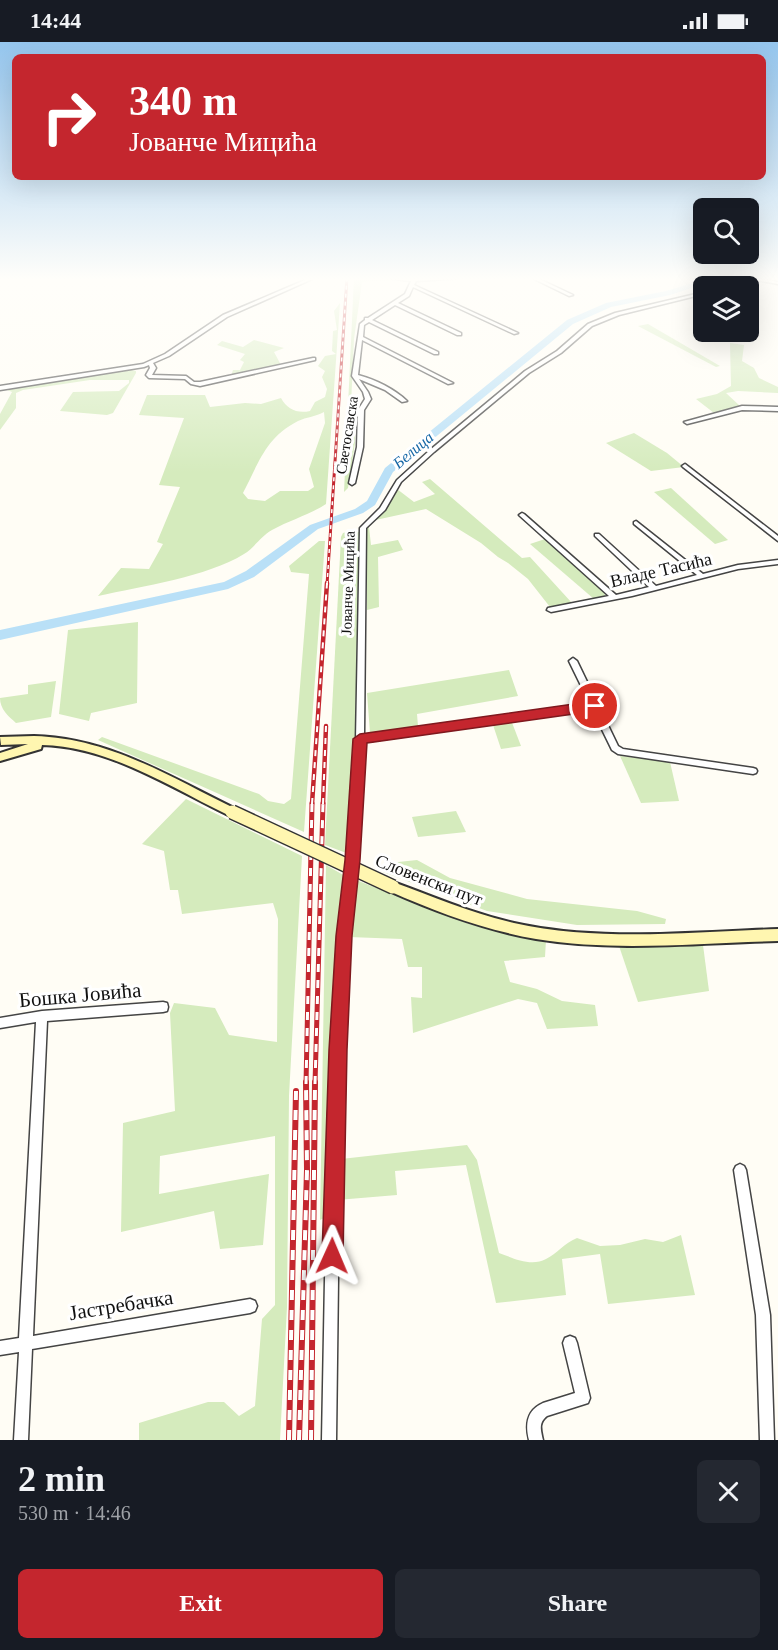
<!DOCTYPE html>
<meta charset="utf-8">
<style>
:root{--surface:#171b24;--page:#242831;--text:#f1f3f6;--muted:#9ea1a6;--accent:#c4262e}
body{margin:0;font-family:"Times New Roman",serif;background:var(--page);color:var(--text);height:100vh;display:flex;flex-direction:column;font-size:22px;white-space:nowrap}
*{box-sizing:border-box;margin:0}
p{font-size:20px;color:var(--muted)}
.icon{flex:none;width:33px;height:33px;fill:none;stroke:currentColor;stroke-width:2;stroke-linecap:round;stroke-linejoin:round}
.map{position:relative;height:1398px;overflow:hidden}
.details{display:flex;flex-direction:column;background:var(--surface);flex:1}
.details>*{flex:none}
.guide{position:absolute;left:12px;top:12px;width:754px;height:126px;border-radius:9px;box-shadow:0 6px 24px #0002;background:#c4262e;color:#fff;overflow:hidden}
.buttons{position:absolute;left:693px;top:156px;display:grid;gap:12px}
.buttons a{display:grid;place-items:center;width:66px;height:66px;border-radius:9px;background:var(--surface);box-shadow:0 6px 24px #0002;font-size:30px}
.pin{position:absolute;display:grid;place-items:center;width:51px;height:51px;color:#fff;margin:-26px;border:3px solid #fff;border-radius:50%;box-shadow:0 2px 6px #0007}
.me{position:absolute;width:66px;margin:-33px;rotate:1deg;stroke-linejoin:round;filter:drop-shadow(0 0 4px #0008)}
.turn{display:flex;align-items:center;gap:21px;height:126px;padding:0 18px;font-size:27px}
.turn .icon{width:78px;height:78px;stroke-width:2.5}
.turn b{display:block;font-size:42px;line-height:51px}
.round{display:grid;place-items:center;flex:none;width:63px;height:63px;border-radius:9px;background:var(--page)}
.headline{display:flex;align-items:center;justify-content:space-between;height:102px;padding:0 18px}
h1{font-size:36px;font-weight:600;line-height:45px}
.primary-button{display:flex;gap:12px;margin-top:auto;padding:12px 18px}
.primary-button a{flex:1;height:69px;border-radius:9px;background:var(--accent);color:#fff;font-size:24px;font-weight:600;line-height:69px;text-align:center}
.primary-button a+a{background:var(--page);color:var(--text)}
.status{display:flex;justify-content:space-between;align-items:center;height:42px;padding:0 30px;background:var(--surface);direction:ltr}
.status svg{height:16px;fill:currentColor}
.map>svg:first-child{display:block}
.green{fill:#d5ebbd;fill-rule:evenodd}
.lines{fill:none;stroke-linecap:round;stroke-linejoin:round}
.river{fill:#b9e0f7;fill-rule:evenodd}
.street-casing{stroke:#444;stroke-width:3}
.secondary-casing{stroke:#333;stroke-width:4}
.street{fill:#fff;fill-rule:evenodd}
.secondary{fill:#fff6b0;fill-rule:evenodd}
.rail-far3-casing{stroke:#c4262e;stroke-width:3}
.rail-far2-casing{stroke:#c4262e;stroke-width:4.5}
.rail-far1-casing{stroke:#c4262e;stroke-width:5}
.rail-casing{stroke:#c4262e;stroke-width:6}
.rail-far3{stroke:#fff;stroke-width:1.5;stroke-dasharray:4;stroke-linecap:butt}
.rail-far2{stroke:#fff;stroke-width:2;stroke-dasharray:6;stroke-linecap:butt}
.rail-far1{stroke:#fff;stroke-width:3;stroke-dasharray:8;stroke-linecap:butt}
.rail{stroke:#fff;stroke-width:4;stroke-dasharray:10;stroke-linecap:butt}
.secondary-bridge-casing{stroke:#333;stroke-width:16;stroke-linecap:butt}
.secondary-bridge{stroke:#fff6b0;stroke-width:13}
.route{fill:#c4262e;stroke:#7f191e;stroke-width:1.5}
.labels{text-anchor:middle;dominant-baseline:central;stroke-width:6;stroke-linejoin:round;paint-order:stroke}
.far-street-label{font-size:15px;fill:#111;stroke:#fff}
.far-water-label{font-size:16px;font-style:italic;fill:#1768a6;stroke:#fff}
.street-label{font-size:18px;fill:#111;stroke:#fff}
.near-street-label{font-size:21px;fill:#111;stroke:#fff}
</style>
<div class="status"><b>14:44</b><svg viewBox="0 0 49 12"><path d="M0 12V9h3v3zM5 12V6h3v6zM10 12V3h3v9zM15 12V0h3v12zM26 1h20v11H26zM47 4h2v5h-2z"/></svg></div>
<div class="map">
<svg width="778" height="1398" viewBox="0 0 778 1398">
<rect width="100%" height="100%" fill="#fffdf5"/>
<g class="green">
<polygon points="354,235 398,238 362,240 354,297 351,363 354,364 355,401 348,446 344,450"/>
<path d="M340,261L326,462C309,473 290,478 272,488C261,494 254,506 244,512C207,535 142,544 98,554L121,526L149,527L163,502L157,500L180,445L159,443L184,376L139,373L147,353H205L210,365L245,361L261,362L281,356C287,367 297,372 310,369L315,360L325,355L327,347L322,335L325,329L318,324L325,314L336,312L332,309L333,289L337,288L334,269ZM324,370L325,381L309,427L314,445L308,449H280L265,459L248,457L243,451C259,421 265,396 298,379C307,375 314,375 324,370Z"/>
<polygon points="648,282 720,324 716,325 638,284"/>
<polygon points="254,298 284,306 274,310 281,323 231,334 233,328 240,328 244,320 240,318 245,312 217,303 222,299 243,305"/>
<polygon points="730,301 744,303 742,319 754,326 759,336 778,345 778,351 738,349 726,351 740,364 714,371 696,357 717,352 731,344"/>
<polygon points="131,328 136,329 136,331 113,371 107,373 60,369 73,350 119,349 129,341 129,338 90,338 23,348 16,351 16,366 0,388 0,372 12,350 5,347"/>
<polygon points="634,391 667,411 684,425 651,429 606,401"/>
<polygon points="430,437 522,516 530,515 572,561 550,565 528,537 508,521 498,515 481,501 426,467 371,479 369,485 371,503 398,498 403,508 378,515 379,565 367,568 367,483 389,463 397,447 414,460 435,452 422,440"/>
<polygon points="671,446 728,498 715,502 654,450"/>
<polygon points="352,489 359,490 355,706 349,812 325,803 341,495 343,491"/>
<polygon points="545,497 604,548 605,554 594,557 530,502"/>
<polygon points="319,499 325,499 304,790 98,698 102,695 259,752 268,759 284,762 291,757 309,532 291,530 289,524"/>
<polygon points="138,580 137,661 91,671 89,679 59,672 68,588"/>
<polygon points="509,628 518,654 417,672 418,684 370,691 367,651"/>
<path d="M56,639L51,675L16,681C8,674 0,667 0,656L28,652V643Z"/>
<polygon points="511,678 521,704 501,707 492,680"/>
<polygon points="620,714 670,720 679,759 641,761"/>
<polygon points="186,757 302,814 289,1054 287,1265 280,1398 139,1398 139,1381 208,1360 224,1360 239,1374 255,1364 262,1277 275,1263 275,1094 160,1114 159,1152 269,1132 263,1203 220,1207 214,1169 121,1190 123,1081 175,1069 170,971 174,961 215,966 229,993 277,1000 278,877 273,861 182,872 178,848 170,848 164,809 142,802"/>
<polygon points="456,769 466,790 418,795 412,775"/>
<polygon points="417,818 450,836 527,857 637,869 666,877 665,882 577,883 487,869 383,830 389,821"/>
<polygon points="326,823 345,834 335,969 326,1175 320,1178"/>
<polygon points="356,838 469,882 546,898 545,915 504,919 510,940 537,947 562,959 595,963 598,984 547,987 537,961 518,957 413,991 411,955 422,956 422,925 408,925 402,897 349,895"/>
<polygon points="703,903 709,949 638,960 619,904"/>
<path d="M467,1103L477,1118L499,1211C513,1216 531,1225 546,1217C557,1212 564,1201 577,1196L600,1204L620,1203L645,1197L663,1200L681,1193L695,1253L608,1262L600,1212L562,1217L566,1253L496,1261L466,1123L395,1129L397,1153L337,1158L341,1117Z"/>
</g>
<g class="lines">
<polygon class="river" points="713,235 725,235 670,253 611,265 573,282 393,430 375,463 363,471 318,487 254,535 228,547 0,598 0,588 224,540 246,529 310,483 355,467 367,459 385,426 567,278 606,261 666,249"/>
<defs>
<g id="street">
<polygon points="312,235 317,235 227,275 169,314 153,321 156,326 152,333 186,334 194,340 200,340 313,316 315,316 315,318 200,344 191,342 185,337 149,336 146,333 150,326 149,323 144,325 0,348 0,344 143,322 165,312 223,273"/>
<path d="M378,235L414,237L464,235L462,236L416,239L414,243L518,291L514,292L413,245L409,254L398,261L461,291V293H457L395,263L372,278L438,310V312H434L369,280L364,283L363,295L453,341L448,342L362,298L358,333C376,338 393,346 407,359L402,360L385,348L359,337L368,350L371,357L364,368L363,405L355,441L352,443L349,441L357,405L358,368L365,357L363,350L352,334L360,282L365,278V276H368L405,252L411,239Z"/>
<polygon points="530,235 535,235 573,253 569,254"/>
<polygon points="742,235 754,235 778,240 778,242 746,236 729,244 725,244"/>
<polygon points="704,250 704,252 619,273 592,284 561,311 529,331 434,410 401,440 385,468 366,486 364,693 590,662 569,619 573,616 577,619 618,704 623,707 753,726 756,727 757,729 756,731 753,732 618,712 612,708 592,667 364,700 357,818 349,894 340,1076 336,1398 322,1398 328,1076 339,894 347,818 356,697 360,486 380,466 397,438 430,408 525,329 557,309 588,282 615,271"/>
<polygon points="742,364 778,365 778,369 742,368 687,382 684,380"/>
<polygon points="685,422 778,494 778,499 683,425 682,424"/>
<polygon points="522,471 524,472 616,553 649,545 595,494 595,492 599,492 656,544 697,533 634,482 634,480 636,479 703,532 738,523 778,518 778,522 738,527 632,554 551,570 547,568 548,566 609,554 520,474 519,473"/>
<polygon points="163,960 167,961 168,965 167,969 163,970 47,979 33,1294 250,1257 255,1259 257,1264 255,1269 250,1271 32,1307 28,1398 14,1398 19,1310 0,1313 0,1299 19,1296 36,980 0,986 0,976 42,969"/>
<polygon points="740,1122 744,1124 746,1128 770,1273 774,1398 760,1398 756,1273 734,1128 736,1124"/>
<path d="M570,1294L575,1296L577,1301L590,1356L588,1361L547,1374C538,1381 541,1388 543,1398H529C525,1382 527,1368 543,1361L575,1351L563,1301L565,1296Z"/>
</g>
<g id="secondary">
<path d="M34,694C110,696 170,735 236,767L238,770L236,773L232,775L228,773C168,744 110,705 42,703L41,707L0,719V711L28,702L1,703L0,695Z"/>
<path d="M393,840C435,855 470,871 514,881C599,900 691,890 778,887V899C698,901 615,910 536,897C485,888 436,870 389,849L387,845L389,841Z"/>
</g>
</defs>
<use href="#street" class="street-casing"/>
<use href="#secondary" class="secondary-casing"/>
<use href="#street" class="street"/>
<use href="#secondary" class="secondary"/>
<defs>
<polyline id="rail-far3" points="327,543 347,235"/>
<g id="rail-far2">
<polyline points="312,762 327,541"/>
<polyline points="323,762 326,684"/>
</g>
<g id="rail-far1">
<polyline points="306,1042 312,761"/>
<polyline points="315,1042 323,761"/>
</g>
<g id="rail">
<polyline points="289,1398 296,1049"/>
<polyline points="299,1398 307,1128 306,1040"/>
<polyline points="311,1398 315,1040"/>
</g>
</defs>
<use href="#rail-far3" class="rail-far3-casing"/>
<use href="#rail-far2" class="rail-far2-casing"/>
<use href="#rail-far1" class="rail-far1-casing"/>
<use href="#rail" class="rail-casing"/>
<use href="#rail-far3" class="rail-far3"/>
<use href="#rail-far2" class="rail-far2"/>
<use href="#rail-far1" class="rail-far1"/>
<use href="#rail" class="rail"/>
<defs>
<polyline id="secondary-bridge" points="232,770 393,845"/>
</defs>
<use href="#secondary-bridge" class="secondary-bridge-casing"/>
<use href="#secondary-bridge" class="secondary-bridge"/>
</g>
<linearGradient id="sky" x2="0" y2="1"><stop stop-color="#95c6ee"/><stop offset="0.55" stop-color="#fffefa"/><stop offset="1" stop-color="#fffefa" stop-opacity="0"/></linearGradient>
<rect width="778" height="431" fill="url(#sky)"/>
<polygon class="route" points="595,659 602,664 595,669 367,701 360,818 352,894 347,1008 343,1214 340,1221 332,1224 325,1221 322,1214 329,1008 336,894 345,818 353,697 360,692"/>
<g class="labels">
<g class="far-street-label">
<text transform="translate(347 393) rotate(-81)">Светосавска</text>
<text transform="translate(348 541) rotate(-88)">Јованче Мицића</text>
</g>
<g class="far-water-label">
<text transform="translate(413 408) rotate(-40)">Белица</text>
</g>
<g class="street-label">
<text transform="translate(661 528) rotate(-13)">Владе Тасића</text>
<text transform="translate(429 838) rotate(21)">Словенски пут</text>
</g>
<g class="near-street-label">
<text transform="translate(80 953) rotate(-5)">Бошка Јовића</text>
<text transform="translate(121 1263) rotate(-9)">Јастребачка</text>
</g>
</g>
</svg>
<div class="buttons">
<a><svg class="icon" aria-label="search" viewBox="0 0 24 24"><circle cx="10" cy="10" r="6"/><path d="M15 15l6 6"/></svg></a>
<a><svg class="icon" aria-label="layers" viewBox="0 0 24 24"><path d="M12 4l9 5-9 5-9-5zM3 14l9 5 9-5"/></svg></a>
</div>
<div class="pin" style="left:595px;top:664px;background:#d93025"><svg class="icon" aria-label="arrive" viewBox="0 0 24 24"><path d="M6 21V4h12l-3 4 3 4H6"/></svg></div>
<svg class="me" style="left:332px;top:1214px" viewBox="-20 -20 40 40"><path d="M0-17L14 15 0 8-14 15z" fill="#c4262e" stroke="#fff" stroke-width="4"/></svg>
<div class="guide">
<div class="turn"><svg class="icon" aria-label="right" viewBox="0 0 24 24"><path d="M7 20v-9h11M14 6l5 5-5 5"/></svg><div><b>340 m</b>Јованче Мицића</div></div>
</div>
</div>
<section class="details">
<div class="headline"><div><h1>2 min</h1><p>530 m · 14:46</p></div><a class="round"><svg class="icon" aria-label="close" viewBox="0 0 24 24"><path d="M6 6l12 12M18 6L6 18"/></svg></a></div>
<div class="primary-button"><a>Exit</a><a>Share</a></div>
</section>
